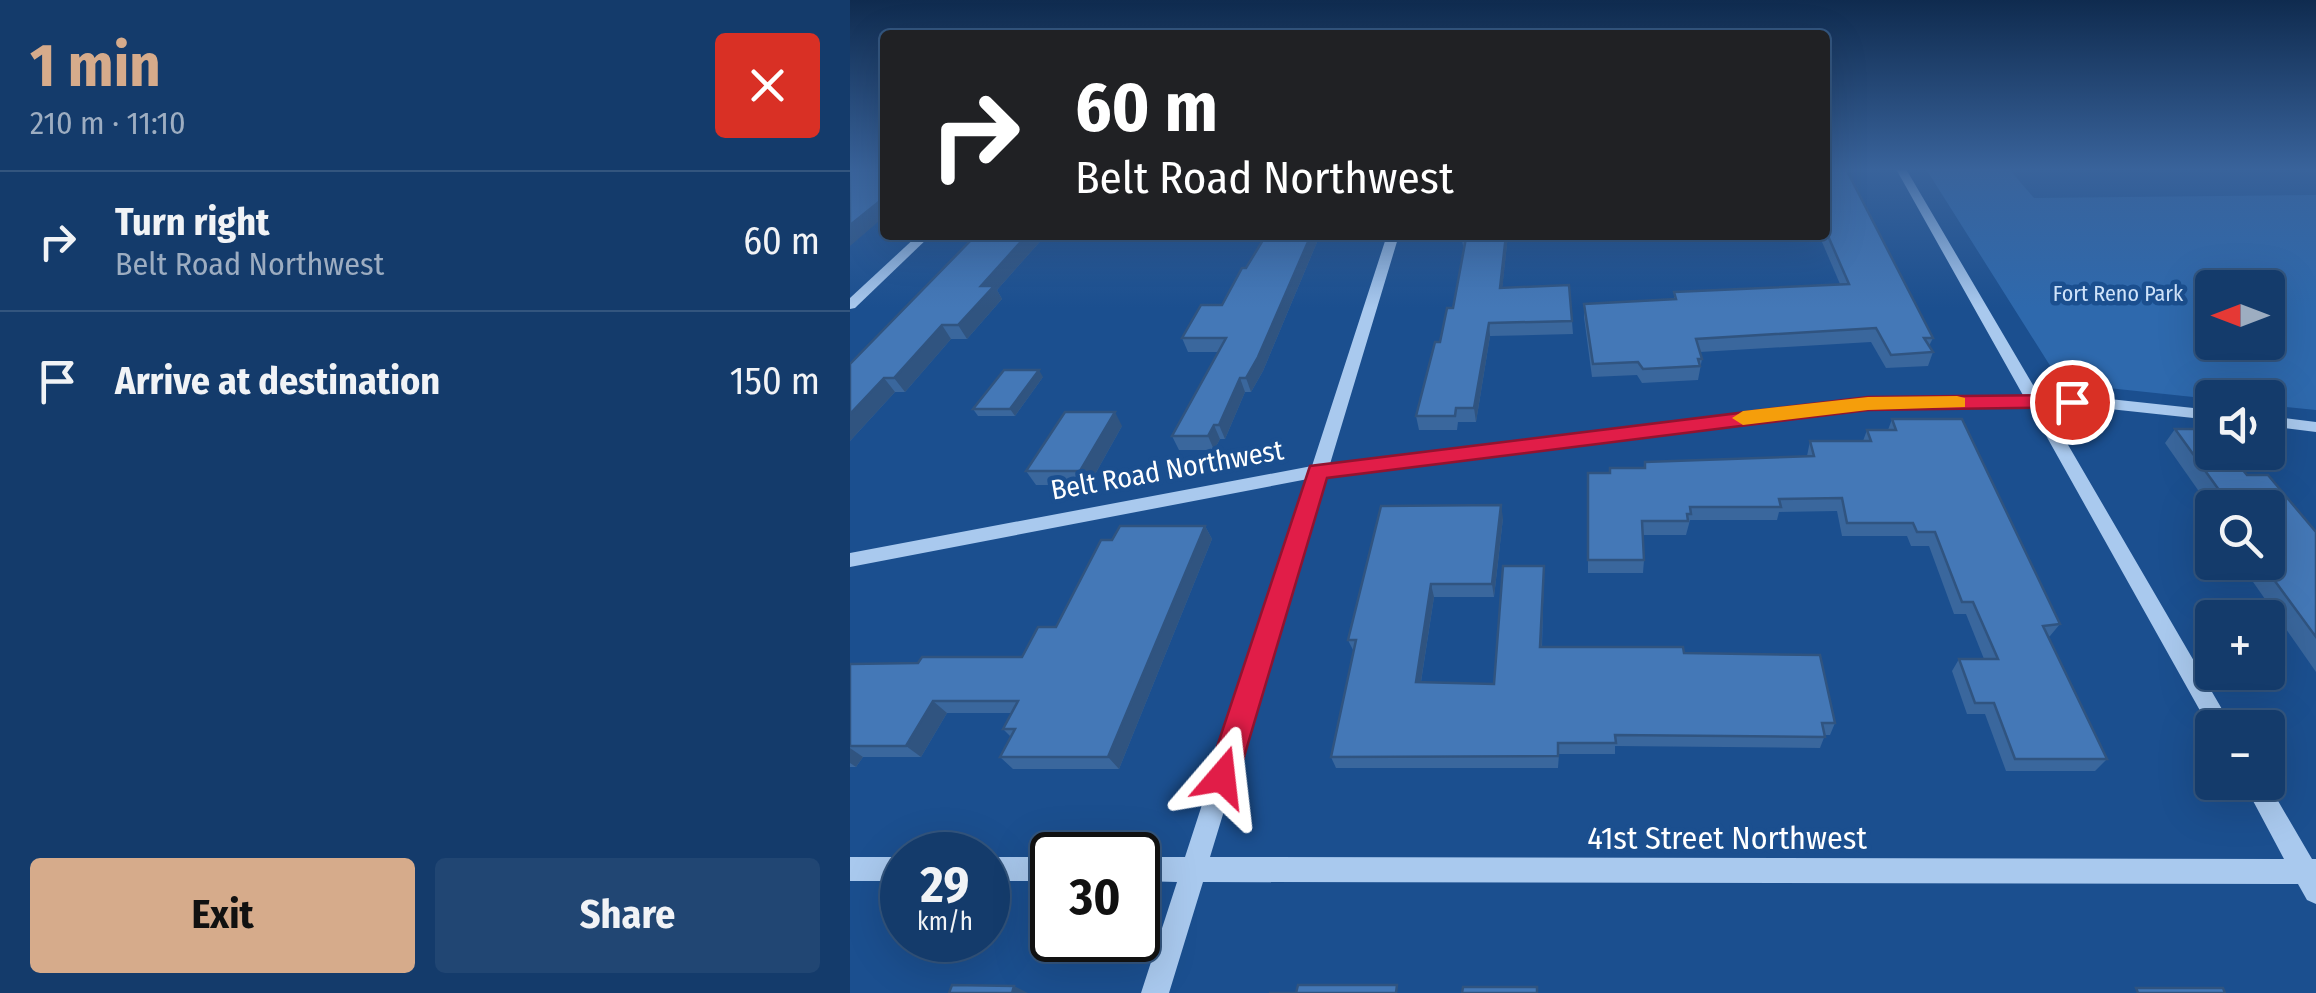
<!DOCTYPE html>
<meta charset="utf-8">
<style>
:root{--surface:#143b6b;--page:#214673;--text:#f1f3f6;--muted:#9dadc1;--line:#33557e;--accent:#d6ab8b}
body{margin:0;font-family:"Fira Sans Condensed",sans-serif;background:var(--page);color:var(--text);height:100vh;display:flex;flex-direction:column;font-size:38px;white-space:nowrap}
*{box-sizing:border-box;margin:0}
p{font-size:32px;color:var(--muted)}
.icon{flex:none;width:55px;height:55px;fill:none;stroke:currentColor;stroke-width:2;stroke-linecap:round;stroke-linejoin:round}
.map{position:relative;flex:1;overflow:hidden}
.panel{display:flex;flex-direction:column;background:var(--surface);width:850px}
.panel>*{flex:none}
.banner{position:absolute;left:30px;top:30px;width:950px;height:210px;border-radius:10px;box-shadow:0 10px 40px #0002,0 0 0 2px var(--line);background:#202124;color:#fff;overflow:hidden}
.needle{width:65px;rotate:270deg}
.tools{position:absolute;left:1345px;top:270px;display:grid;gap:20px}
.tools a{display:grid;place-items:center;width:90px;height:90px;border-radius:10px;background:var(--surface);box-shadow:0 10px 40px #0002,0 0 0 2px var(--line);font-size:50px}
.speed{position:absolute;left:30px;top:832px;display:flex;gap:20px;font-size:50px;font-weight:700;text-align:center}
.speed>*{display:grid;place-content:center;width:130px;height:130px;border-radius:50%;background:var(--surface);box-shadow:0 10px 40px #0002,0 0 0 2px var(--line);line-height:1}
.speed small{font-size:25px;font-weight:400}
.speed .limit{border:5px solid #111;border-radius:15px;background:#fff;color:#111}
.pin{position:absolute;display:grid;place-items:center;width:85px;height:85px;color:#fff;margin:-42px;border:5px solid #fff;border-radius:50%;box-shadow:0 2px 10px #0007}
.me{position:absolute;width:110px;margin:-55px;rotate:17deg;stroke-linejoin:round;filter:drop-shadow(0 0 8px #0008)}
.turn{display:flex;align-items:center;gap:35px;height:210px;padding:0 30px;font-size:45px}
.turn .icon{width:130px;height:130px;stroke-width:2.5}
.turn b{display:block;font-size:70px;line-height:85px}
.round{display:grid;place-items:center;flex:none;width:105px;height:105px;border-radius:10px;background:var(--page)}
.head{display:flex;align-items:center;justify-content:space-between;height:170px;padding:0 30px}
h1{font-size:60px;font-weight:700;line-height:75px;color:var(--accent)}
.action{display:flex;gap:20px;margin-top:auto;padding:20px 30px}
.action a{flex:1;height:115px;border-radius:10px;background:var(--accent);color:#111;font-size:40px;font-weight:700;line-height:115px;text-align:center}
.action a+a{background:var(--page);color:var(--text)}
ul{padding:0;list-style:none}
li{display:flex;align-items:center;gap:30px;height:140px;padding:0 30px;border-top:2px solid var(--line)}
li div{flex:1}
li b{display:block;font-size:38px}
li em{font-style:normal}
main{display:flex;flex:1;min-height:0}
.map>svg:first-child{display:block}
.green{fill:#2e69ad;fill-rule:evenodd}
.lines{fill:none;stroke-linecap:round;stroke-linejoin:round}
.minor{fill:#a9c9ee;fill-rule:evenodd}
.wall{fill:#3a679d}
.shaded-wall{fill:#305480}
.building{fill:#4478b7;stroke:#305480;stroke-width:2.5}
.route{fill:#e11d48;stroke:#92132f;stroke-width:2.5}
.slow{fill:#f59e0b}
.labels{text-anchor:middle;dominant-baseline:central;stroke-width:9;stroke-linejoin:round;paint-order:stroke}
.far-park-label{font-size:22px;fill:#cfe3fa;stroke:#1b4f8f}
.street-label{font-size:28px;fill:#fff;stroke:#1b4f8f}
.near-street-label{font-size:32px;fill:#fff;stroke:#1b4f8f}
</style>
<main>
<section class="panel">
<div class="head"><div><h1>1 min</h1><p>210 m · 11:10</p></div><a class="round" style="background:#d93025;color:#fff"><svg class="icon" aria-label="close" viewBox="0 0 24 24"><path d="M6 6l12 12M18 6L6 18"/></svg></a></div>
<ul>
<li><svg class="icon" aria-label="right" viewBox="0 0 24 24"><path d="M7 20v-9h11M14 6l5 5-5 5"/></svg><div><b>Turn right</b><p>Belt Road Northwest</p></div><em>60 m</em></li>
<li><svg class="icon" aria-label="arrive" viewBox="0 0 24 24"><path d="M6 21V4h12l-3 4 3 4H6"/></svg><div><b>Arrive at destination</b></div><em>150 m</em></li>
</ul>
<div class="action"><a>Exit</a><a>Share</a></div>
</section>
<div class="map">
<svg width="1466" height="993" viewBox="0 0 1466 993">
<rect width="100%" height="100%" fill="#1b4f8f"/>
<path class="green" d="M1076,169H1159L1184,198L1466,195V410L1418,405V398L1362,399L1211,383ZM1362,288H1418V342H1362Z"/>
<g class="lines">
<g class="minor">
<polygon points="1046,169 1056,169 1190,397 1241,397 1362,410 1362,420 1241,407 1196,407 1383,728 1362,728 1362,732 1180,407 1019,408 476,476 360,857 1434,859 1393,782 1417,782 1462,859 1466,859 1466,904 1457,900 1448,884 353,882 319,993 291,993 327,882 288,881 288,857 335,857 458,479 0,567 0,553 462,466 537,235 549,235 480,464 1019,398 1174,397"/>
<polygon points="68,235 81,235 5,308 0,309 0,298"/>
<polygon points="1418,416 1466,422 1466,432 1418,426"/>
<rect x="0" y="857" width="52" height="24"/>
<rect x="138" y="857" width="64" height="24"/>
</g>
</g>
<g class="wall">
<polygon points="975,169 1083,338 1079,346 1083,352 1078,366 1036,368 1021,342 850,352 852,359 848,380 792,383 787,375 742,377 734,317 734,304 824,299 824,292 990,284 969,235 975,235"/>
<polygon points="126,235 203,235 201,237 194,237 147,290 152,299 117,339 101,339 55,392 45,392 0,441 0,364"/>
<polygon points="416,235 470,235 413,371 401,392 395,392 375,439 370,439 364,450 329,450 322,436 369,352 338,352 332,338 372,305"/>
<polygon points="611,235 658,235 652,288 722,321 723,334 640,336 626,422 608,422 607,430 569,430 566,416 603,308 614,251"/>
<polygon points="193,377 165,416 128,416 123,409"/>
<polygon points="1042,419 1210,624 1200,636 1198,637 1257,759 1245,771 1156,771 1135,714 1117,714 1102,671 1109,659 1134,659 1116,614 1104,614 1079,546 1061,546 1057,536 992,536 987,511 929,512 927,520 840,520 836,535 793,535 794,560 793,573 738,573 738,473 760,473 794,468 795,462 957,456 960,441 1013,441 1017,430 1038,430"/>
<polygon points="272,426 239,485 186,485 176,471"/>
<polygon points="1325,429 1397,475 1466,532 1466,672 1394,569 1397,565 1396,562 1418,562 1418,508 1362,508 1362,510 1315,443"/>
<polygon points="653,518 644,597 584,597 571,682 644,684 694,566 692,647 834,653 985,723 980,735 975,735 970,748 765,746 765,754 709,754 708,768 486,768 481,757 504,652 498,640"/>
<polygon points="355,526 362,539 269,769 163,769 150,757 161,737 153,729 161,713 97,713 71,757 13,757 6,767 0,767 0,664 68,663 172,657 206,627 262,540"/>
</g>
<g class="shaded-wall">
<polygon points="35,197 35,216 0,246 0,225"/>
<polygon points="177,235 193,235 194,237 147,290 152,299 117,339 108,325 131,286"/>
<polygon points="461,235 470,235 413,371 401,392 396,378"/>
<polygon points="656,235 658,235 651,301 650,288"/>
<polygon points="639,323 640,336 626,422 624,408"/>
<polygon points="92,325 101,339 55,392 44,378"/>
<polygon points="189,370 193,377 165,416 160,409"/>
<polygon points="34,378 45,392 0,441 0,414"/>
<polygon points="390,378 395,392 375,439 369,425"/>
<polygon points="265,412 272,426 239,485 230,471"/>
<polygon points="364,425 370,439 364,450 358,436"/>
<polygon points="651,505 653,518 644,597 642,584"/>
<polygon points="355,526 362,539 269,769 258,757"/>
<polygon points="694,566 694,579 691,659 690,647"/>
<polygon points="581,584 584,597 569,694 566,682"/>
<polygon points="83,701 97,713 71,757 56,746"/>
<polygon points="0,748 13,757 6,767 0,763"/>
<polygon points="164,986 178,993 162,993"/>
</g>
<g class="building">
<polygon points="0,169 35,169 35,197 0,225"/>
<polygon points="975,169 996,169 1083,338 1074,338 1083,352 1041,355 1026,328 846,339 852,359 848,359 850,366 793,369 788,362 743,364 734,304 826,299 824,292 999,284 975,229"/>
<polygon points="126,235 177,235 131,286 144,286 108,325 92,325 44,378 34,378 0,414 0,364"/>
<polygon points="416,235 461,235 408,357 396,378 390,378 369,425 364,425 358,436 322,436 376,338 332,338 351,305 372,305 392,268 396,268"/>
<polygon points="611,235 656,235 650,288 719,285 722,321 639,323 624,408 606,408 605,416 566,416 585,342 590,342 597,308 603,308 616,238 611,238"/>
<polygon points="154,370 189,370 160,409 123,409"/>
<polygon points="215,412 265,412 230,471 176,471"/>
<polygon points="1042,419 1112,419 1210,624 1193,626 1257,759 1165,759 1144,703 1125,703 1109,659 1148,659 1123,602 1112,602 1085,532 1067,532 1063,523 997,523 992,498 929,499 931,507 840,507 841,514 837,514 838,521 792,521 794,560 738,560 738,473 760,473 760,468 795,468 795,462 964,456 960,441 1021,441 1017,430 1046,430"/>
<polygon points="1325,429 1359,429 1362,433 1362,452 1378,452 1397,475 1418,475 1466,532 1466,637 1411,562 1418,562 1418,508 1382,508"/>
<polygon points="651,505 642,584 581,584 566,682 644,684 653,566 694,566 690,647 833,647 834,653 970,655 985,723 972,723 975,737 765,735 766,743 708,743 708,756 481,757 506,640 498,640 531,506"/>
<polygon points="270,526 355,526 258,757 150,757 165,729 153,729 168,701 83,701 56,746 0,746 0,664 68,663 72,657 172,657 188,627 206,627 251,540 262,540"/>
<polygon points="102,985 164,986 162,993 99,993"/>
<polygon points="448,985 547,985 546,993 419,993 446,993"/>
<polygon points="613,987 687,987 687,993 612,993"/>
<polygon points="1286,988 1373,988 1375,993 1288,993"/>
</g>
<linearGradient id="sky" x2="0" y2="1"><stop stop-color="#0f2b4f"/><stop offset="0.55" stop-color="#39639b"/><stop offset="1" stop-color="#39639b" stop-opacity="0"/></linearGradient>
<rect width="1466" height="308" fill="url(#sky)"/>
<polygon class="route" points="1222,395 1232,402 1229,407 1018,410 477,478 388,777 383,787 372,791 362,787 357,777 460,466 1018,397"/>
<polygon class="slow" points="1107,396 1115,398 1115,407 1018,410 893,425 882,418 893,411 1018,397"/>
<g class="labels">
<g class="far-park-label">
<text x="1268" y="293">Fort Reno Park</text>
</g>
<g class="street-label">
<text transform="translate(317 470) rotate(-10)">Belt Road Northwest</text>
</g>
<g class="near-street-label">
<text x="877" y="838">41st Street Northwest</text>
</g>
</g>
</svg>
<div class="tools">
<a><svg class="needle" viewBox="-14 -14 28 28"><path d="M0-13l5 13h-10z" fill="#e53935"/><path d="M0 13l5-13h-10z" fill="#9dadc1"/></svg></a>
<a><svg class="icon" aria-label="sound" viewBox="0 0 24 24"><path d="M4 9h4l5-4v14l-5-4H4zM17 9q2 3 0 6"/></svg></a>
<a><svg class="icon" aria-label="search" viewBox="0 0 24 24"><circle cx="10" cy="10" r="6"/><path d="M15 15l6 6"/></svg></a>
<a>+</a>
<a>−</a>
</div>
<div class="speed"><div>29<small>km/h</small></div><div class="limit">30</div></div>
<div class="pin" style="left:1222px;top:402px;background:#d93025"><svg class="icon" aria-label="arrive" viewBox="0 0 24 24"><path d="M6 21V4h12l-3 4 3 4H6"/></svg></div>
<svg class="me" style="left:372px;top:777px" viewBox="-20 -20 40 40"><path d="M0-17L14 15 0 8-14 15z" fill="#e11d48" stroke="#fff" stroke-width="4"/></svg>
<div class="banner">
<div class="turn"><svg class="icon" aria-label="right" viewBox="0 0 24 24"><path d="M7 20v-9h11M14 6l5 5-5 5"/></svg><div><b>60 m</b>Belt Road Northwest</div></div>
</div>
</div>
</main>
